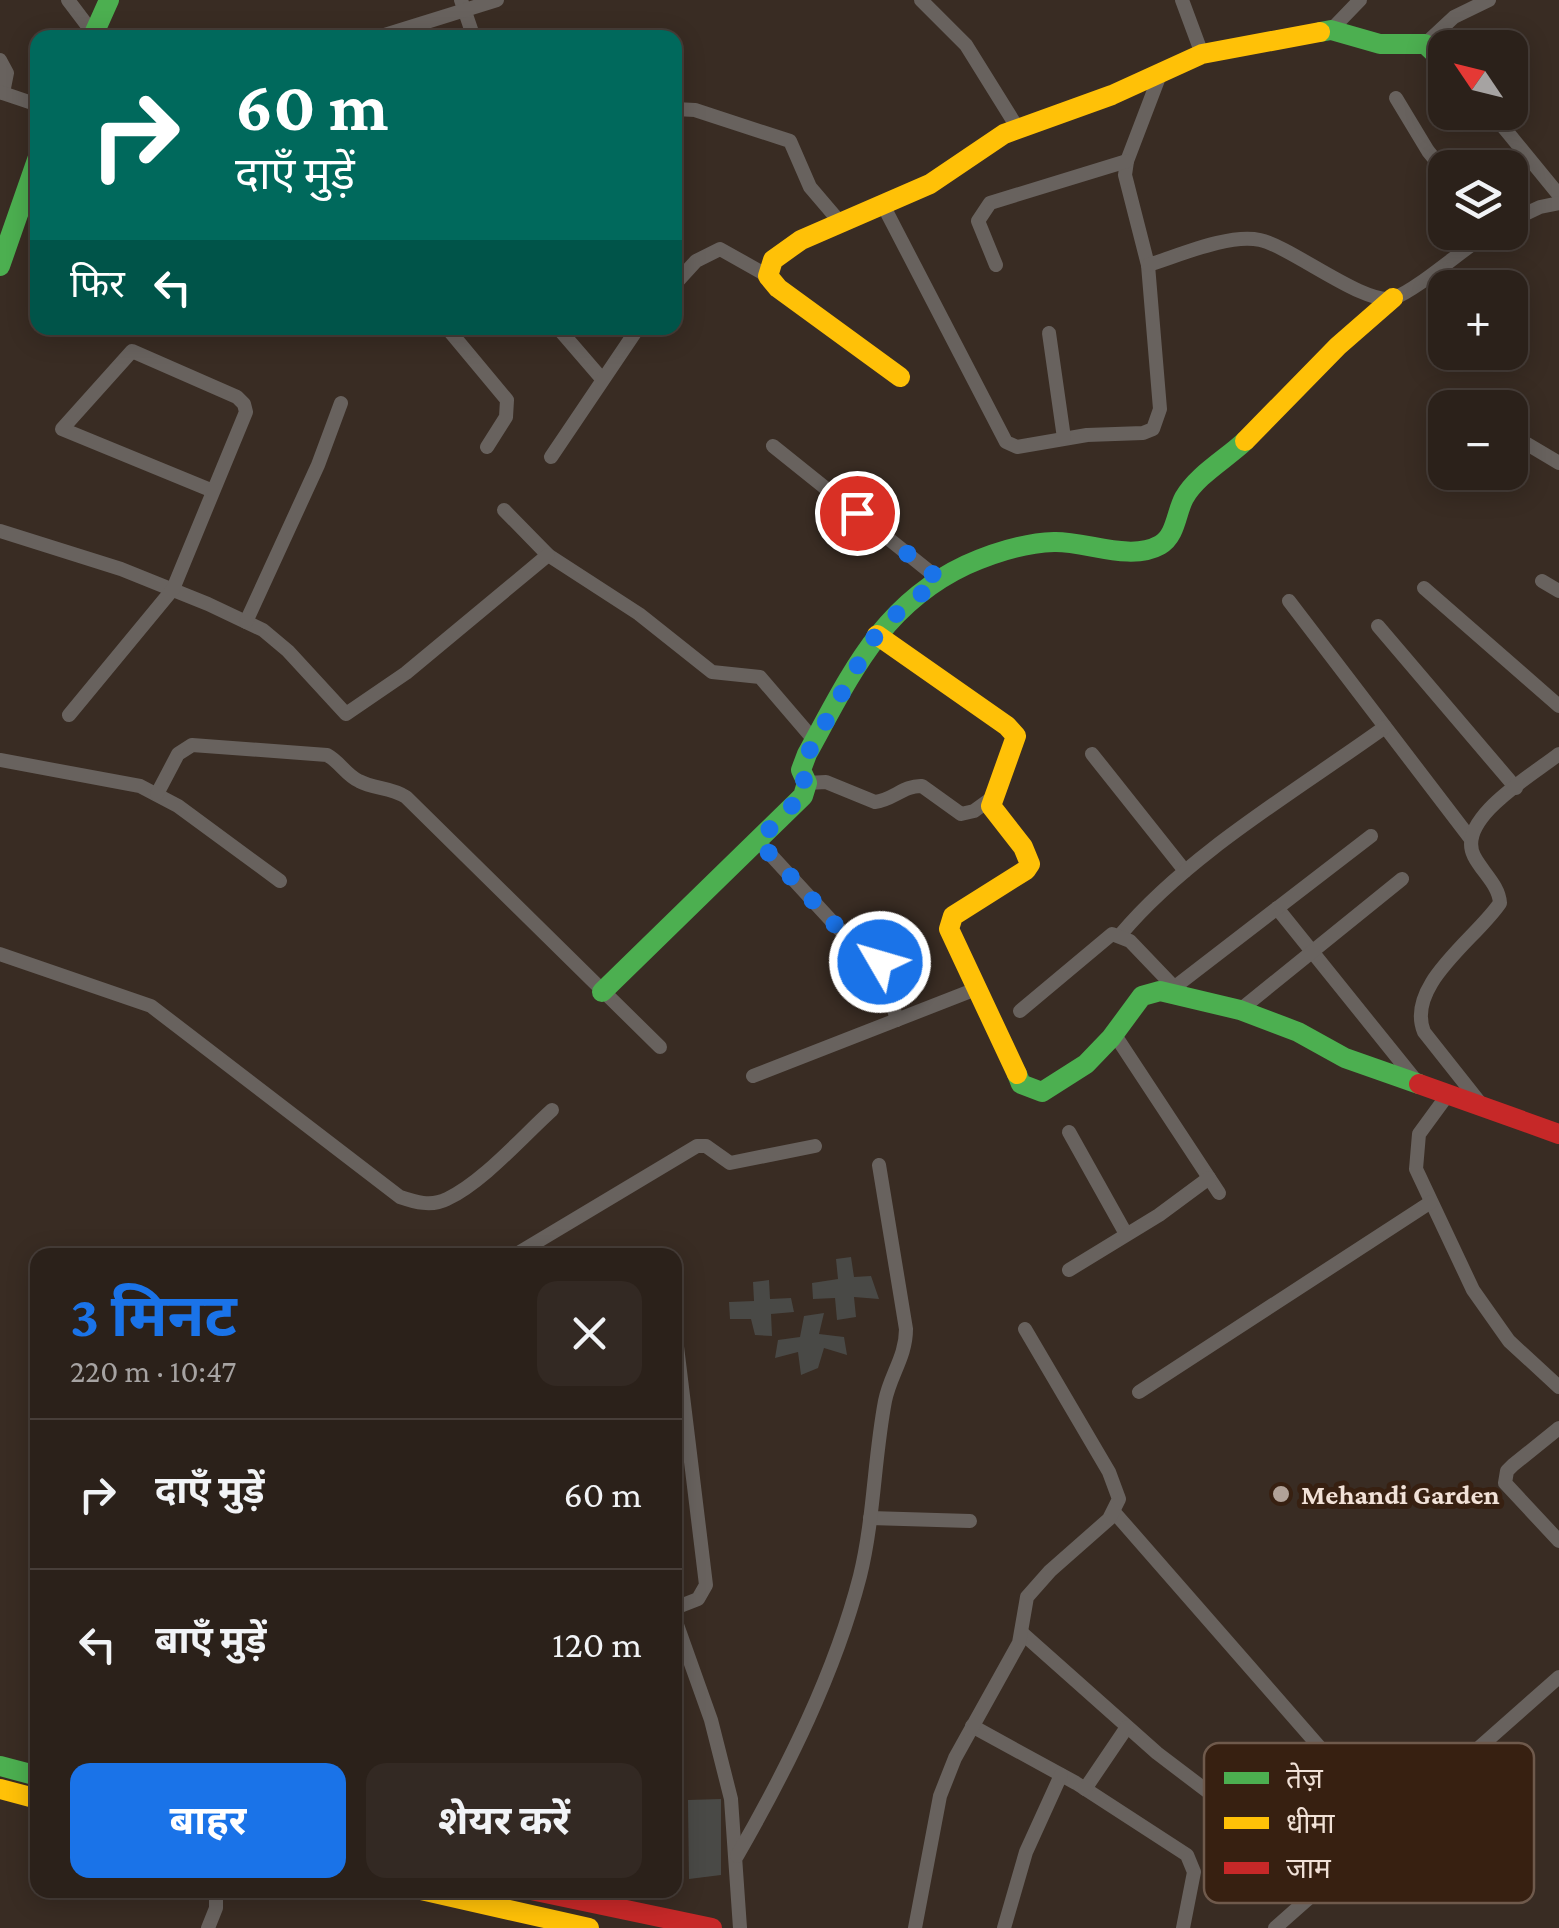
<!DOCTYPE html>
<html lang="hi">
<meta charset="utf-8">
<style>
:root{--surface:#2b211a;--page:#332923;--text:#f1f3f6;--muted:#a6a3a2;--line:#473e39;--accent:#1a73e8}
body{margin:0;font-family:"Crimson Pro","Noto Sans Devanagari",serif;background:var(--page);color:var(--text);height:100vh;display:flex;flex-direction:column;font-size:38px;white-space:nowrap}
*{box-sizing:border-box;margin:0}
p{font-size:32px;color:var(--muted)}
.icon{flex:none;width:55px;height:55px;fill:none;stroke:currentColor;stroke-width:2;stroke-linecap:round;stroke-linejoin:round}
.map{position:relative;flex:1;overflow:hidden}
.panel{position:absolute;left:30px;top:1248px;width:652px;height:650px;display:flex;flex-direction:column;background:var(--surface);border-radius:20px;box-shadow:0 5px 25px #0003,0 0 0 2px var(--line)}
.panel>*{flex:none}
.banner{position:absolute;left:30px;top:30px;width:652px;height:305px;border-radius:20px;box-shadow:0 5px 25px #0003,0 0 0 2px var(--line);background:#00695c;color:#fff;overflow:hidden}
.needle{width:65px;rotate:305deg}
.tools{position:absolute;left:1428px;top:30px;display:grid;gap:20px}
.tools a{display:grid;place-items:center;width:100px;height:100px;border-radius:20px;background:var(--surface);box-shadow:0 5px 25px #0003,0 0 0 2px var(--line);font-size:50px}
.pin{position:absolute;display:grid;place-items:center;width:85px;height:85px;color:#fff;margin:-42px;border:5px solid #fff;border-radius:50%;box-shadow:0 2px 10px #0007}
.me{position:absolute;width:110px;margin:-55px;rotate:308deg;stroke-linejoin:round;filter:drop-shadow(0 0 8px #0008)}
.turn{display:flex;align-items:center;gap:35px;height:210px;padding:0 40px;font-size:45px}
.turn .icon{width:130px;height:130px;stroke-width:2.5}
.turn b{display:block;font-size:70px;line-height:85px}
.then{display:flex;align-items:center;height:95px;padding:0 40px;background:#0003;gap:20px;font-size:38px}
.round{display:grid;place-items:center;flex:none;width:105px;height:105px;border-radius:20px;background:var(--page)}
.summary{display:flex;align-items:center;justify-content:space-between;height:170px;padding:0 40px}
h1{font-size:60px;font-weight:700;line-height:75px;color:var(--accent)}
.cta{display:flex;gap:20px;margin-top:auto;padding:20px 40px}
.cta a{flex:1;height:115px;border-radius:20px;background:var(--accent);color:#fff;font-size:40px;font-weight:700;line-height:115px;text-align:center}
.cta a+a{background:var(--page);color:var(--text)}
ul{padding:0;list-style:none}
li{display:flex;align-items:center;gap:30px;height:150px;padding:0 40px;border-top:2px solid var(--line)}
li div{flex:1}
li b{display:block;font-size:38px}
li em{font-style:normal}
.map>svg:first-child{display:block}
.building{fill:#494946}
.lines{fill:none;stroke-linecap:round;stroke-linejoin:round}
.street{stroke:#68625e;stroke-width:14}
.fast{stroke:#4caf50;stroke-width:20}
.slow{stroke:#ffc107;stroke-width:20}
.jam{stroke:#c62828;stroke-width:20}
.route{stroke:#1a73e8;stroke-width:18;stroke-dasharray:0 32.4}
.poi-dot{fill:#b1a298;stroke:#372011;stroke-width:4}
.labels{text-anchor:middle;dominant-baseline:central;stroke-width:10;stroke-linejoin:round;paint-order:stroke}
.poi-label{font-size:28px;font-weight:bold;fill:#f1e1d7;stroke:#372011;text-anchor:start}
.key{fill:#372011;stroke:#6f5a4c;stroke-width:2.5}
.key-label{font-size:28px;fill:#f1e1d7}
</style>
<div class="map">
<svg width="1559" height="1928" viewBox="0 0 1559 1928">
<rect width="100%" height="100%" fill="#392c23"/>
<g class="building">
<polygon points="851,1257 854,1277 871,1276 879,1299 854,1297 856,1317 837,1320 835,1298 813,1299 812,1283 838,1279 836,1259"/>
<polygon points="769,1280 770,1299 791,1298 794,1312 771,1314 772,1336 755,1335 751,1319 730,1319 729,1302 754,1301 753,1282"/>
<polygon points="824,1313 819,1334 844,1337 847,1355 824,1348 818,1368 801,1375 798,1352 775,1358 778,1340 800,1337 804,1316"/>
<polygon points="721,1799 721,1875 689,1879 688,1800"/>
</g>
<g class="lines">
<g class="street">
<polyline points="68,0 96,37"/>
<polyline points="461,0 474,38"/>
<polyline points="921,0 966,45 1017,127"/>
<polyline points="1182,0 1202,54"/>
<polyline points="1331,30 1360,0"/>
<polyline points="375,38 497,0"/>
<polyline points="1425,44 1454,17 1489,0"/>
<polyline points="0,60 7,73 3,93"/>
<polyline points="0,92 38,105"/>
<polyline points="1396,98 1428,151 1445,172"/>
<polyline points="675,109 695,110 790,141 810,187 839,221"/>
<polyline points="1491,112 1559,195"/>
<polyline points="883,205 1006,442 1017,447 1087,435 1143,433 1153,429 1160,409 1148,265 1125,175 1127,161 1161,72"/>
<polyline points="1510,221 1540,207 1559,203"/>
<polyline points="996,265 978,221 990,203 1127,161"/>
<path d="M1148,265C1178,256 1229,233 1260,240C1292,247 1366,307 1394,298C1417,290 1464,248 1490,232"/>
<polyline points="675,284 696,261 720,249 768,276"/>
<polyline points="447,328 507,400 506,417 487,447"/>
<polyline points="558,328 602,379"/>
<polyline points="1049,333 1064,438"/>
<polyline points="1522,441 1559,463"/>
<polyline points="773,446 940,580"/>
<polyline points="551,457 638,328"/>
<polyline points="504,510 548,555 639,614 712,672 760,677 814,740"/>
<polyline points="0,531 121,569 208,604 263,630 288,651 346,714 406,673 548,555"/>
<polyline points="1542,581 1559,591"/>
<polyline points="1424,588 1559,706"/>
<polyline points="1289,601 1470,838"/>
<polyline points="246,622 318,465 341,403"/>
<polyline points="1378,626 1516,788"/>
<polyline points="69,715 173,589 246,412 244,404 237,397 132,351 62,429 213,491"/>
<polyline points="1092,754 1185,871"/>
<polyline points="0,760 140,786 178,806 280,881"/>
<path d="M807,783L826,782L875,802C893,800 904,785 922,786L961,814L974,811L992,798"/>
<path d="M157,794L178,754L192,745L327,755C340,762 346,775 359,781C374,789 391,787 406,797L660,1047"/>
<polyline points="758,841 838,928 880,962 897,1020"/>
<polyline points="1277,908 1417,1082"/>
<path d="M1121,934C1188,854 1299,789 1385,727"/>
<path d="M0,954L151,1006L400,1197C415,1202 431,1207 447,1199C483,1182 522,1137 552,1110"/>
<polyline points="1167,993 1371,836"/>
<polyline points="1240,1010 1402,879"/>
<polyline points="1020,1011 1112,934 1130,941 1174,987"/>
<polyline points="1115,1035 1219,1193"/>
<polyline points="753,1076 976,989"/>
<polyline points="1449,1093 1419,1134 1416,1169 1473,1290 1509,1341 1559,1387"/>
<path d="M1481,1104L1424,1032C1405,985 1476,939 1500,903C1499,885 1482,872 1474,856C1455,819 1534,774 1559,754"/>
<polyline points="1069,1132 1126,1234"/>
<polyline points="515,1255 697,1146 706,1146 730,1163 815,1146"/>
<polyline points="1069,1270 1159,1215 1209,1178"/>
<polyline points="675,1330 706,1585 698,1599 675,1608"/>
<polyline points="1139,1392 1431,1202"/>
<polyline points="1559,1428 1513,1465 1507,1471 1505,1483 1559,1541"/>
<polyline points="1114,1512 1330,1759 1396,1822"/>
<polyline points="870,1518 970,1521"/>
<polyline points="675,1619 711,1720 731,1799 740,1928"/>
<polyline points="1022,1633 1157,1753 1232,1810"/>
<polyline points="972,1726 1076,1783 1187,1855 1194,1872 1183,1928"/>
<polyline points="1085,1789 1127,1727"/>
<path d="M737,1856C787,1769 835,1673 860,1576C874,1519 874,1459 885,1401C890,1375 906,1357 906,1329L879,1165"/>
<polyline points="208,1928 216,1908 216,1890"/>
<polyline points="915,1928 940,1796 955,1758 1019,1643 1027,1597 1050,1571 1109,1519 1119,1499 1109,1472 1025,1329"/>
<polyline points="1004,1928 1026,1852 1061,1775"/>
<polyline points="1275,1928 1559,1677"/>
</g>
<g class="fast">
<polyline points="1320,32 1331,30 1380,44 1425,44 1445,63"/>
<polyline points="92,38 109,0"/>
<polyline points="0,266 38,157"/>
<path d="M602,992L803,796L807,783L801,770L807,754C850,676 881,605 966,565C993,553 1024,543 1054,542C1086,541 1130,562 1160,545C1176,536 1176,513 1184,498C1197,475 1226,459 1245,441"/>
<polyline points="1017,1074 1021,1084 1042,1092 1086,1064 1111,1038 1142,996 1160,991 1240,1010 1298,1032 1345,1058 1419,1084"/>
<polyline points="0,1766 38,1776"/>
</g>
<g class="slow">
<polyline points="900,377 778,288 768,276 773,260 801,240 930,184 1004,134 1112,95 1202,54 1320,32"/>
<polyline points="1245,441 1338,346 1393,298"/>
<polyline points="877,635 1007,726 1016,736 991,806 1023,847 1030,864 1026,870 953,916 949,929 1017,1074"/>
<polyline points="0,1789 38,1799"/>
<polyline points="421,1890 589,1928"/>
</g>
<g class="jam">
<polyline points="1419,1084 1559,1134"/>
<polyline points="531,1890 712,1928"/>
</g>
</g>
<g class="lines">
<polyline class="route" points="857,513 940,580 902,608 872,640 803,762 801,770 807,790 758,841 838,928 880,962"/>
</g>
<circle class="poi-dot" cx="1281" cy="1494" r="10"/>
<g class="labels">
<g class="poi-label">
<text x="1301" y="1494">Mehandi Garden</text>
</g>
</g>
<rect x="1204" y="1743" width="330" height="160" rx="15" class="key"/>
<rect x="1224" y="1772" width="45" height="12" fill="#4caf50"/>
<rect x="1224" y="1817" width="45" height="12" fill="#ffc107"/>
<rect x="1224" y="1862" width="45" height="12" fill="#c62828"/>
<g class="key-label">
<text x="1286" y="1788">तेज़</text>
<text x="1286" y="1833">धीमा</text>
<text x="1286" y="1878">जाम</text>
</g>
</svg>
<div class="tools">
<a><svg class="needle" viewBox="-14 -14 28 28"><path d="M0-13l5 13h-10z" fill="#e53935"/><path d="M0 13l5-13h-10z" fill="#a6a3a2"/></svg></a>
<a><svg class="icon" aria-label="layers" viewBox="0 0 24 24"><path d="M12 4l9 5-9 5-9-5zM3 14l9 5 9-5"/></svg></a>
<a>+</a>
<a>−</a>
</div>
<div class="pin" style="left:857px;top:513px;background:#d93025"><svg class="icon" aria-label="arrive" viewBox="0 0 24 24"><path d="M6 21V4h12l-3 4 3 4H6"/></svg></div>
<svg class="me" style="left:880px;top:962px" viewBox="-20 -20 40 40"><circle r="17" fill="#1a73e8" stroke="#fff" stroke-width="3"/><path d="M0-11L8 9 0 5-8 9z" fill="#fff"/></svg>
<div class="banner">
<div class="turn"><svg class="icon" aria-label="right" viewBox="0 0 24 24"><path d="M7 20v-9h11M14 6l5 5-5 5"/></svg><div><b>60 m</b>दाएँ मुड़ें</div></div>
<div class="then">फिर<svg class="icon" aria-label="left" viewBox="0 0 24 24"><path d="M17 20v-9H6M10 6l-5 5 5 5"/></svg></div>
</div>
<section class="panel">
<div class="summary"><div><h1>3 मिनट</h1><p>220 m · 10:47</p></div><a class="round"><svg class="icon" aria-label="close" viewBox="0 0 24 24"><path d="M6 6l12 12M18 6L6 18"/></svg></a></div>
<ul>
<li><svg class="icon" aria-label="right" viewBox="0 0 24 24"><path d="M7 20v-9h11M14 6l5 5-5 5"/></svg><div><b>दाएँ मुड़ें</b></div><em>60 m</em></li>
<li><svg class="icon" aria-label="left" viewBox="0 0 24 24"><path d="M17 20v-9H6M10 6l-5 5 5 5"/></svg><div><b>बाएँ मुड़ें</b></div><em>120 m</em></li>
</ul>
<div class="cta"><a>बाहर</a><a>शेयर करें</a></div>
</section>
</div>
